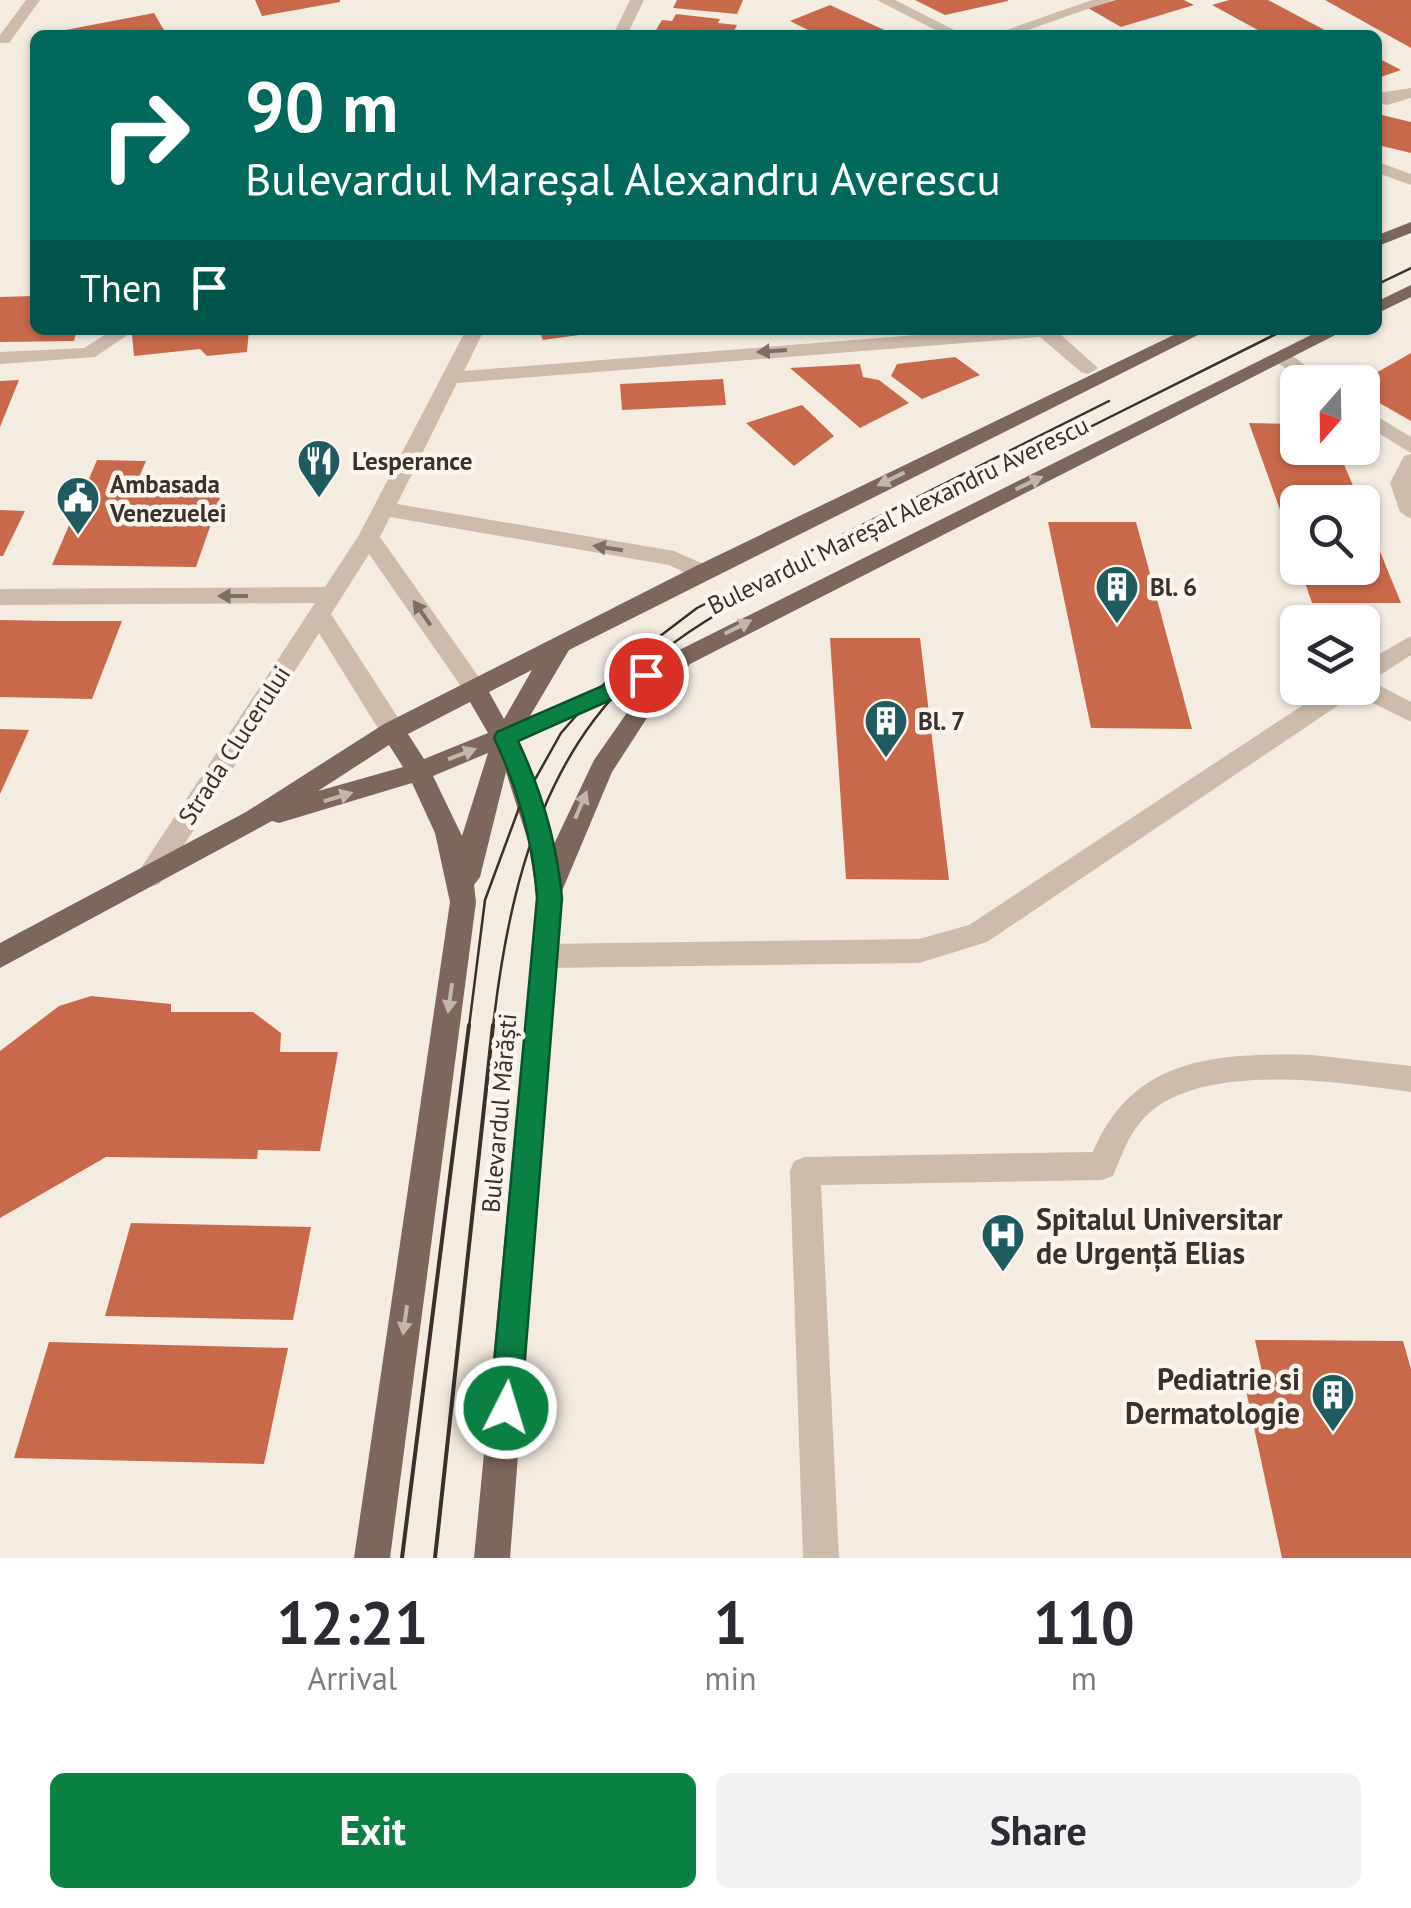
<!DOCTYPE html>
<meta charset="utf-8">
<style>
:root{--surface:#fff;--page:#f2f2f3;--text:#2b2b33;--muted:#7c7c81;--accent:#0b8043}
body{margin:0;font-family:"PT Sans",sans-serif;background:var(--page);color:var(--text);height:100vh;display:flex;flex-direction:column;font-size:38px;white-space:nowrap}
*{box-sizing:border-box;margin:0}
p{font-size:32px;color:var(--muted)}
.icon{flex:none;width:55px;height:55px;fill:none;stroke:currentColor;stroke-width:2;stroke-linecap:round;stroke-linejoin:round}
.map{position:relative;height:1558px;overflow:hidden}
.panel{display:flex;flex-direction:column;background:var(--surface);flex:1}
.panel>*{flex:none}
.guide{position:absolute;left:30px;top:30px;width:1352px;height:305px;border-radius:15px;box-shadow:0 2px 8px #0004;background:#00695c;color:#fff;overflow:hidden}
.needle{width:65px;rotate:200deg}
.controls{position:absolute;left:1280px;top:365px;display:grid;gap:20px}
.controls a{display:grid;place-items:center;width:100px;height:100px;border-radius:15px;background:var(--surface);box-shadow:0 2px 8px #0004;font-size:50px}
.pin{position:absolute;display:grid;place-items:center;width:85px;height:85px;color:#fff;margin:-42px;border:5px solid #fff;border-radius:50%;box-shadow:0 2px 10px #0007}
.me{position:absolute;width:110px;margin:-55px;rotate:5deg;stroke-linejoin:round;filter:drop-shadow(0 0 8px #0008)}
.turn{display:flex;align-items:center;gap:35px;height:210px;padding:0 50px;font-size:45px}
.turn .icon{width:130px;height:130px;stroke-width:2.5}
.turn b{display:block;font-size:70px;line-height:85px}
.then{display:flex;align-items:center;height:95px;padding:0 50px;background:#0003;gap:20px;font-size:38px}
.eta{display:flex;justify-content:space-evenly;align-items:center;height:170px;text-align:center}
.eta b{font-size:60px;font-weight:600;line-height:70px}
.action{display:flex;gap:20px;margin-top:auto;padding:20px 50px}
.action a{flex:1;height:115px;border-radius:15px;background:var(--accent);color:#fff;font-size:40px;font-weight:600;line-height:115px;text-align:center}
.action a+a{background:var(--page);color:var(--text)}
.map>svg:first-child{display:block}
.building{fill:#c8694b}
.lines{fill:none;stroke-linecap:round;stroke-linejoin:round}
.minor{fill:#cdbbac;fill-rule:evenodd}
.major{fill:#7d675c;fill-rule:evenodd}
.tram-far1{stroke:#3b302b;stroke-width:2.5}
.tram{stroke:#3b302b;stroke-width:4}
.oneway{fill:#7d6f65}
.oneway2{fill:#c2b5ac}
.route{fill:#0b8043;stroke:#07532c;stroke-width:2.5}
.labels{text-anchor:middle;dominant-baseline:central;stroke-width:9;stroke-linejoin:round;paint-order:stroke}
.poi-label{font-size:25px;font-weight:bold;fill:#3b302b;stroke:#fbf5ee;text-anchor:start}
.street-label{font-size:25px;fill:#3b302b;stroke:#fbf5ee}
.near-poi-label{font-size:30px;font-weight:bold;fill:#3b302b;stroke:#fbf5ee;text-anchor:start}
</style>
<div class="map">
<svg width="1411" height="1558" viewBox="0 0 1411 1558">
<rect width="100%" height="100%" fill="#f4ebe1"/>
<g class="building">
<polygon points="255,0 340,0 340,2 262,16"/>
<polygon points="677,0 743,0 737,14 673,8"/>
<polygon points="915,0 1008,0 1008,1 945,15"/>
<polygon points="1116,0 1184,0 1194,5 1121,27 1088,8"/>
<polygon points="1229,0 1268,0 1334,35 1267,35 1212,5"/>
<polygon points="1325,0 1411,0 1411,48"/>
<polygon points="830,5 895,35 818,35 790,21"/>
<polygon points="154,13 165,32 50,35 50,33"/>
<polygon points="676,14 720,19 718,23 737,25 732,35 656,30 662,20 672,21"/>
<polygon points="1378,58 1401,70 1378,78"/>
<polygon points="1378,114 1411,122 1411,153 1378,145"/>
<polygon points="35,296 35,330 77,330 74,341 0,342 0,297"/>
<polygon points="180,330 249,330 247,352 207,356 200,349 134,356 132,335"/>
<polygon points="539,330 601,330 601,332 543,340"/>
<polygon points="1411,353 1411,421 1362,393 1362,381"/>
<polygon points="955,357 980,375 922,399 891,376 897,364"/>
<polygon points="860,364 863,377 879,380 909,403 860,428 790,368"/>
<polygon points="723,379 726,405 622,410 620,384"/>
<polygon points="19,380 0,427 0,381"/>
<polygon points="802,405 834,436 794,466 746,423"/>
<polygon points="1249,423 1298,424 1298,448 1337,448 1360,502 1298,502 1298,560"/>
<polygon points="97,460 146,461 133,491 222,492 196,567 52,565"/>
<polygon points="0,510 25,511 3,556 0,556"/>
<polygon points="1363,510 1401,603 1312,603 1300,568 1362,568"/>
<polygon points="1048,522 1136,522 1192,729 1091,728"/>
<polygon points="0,620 55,621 122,621 92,699 0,697"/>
<polygon points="830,638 920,638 949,880 846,879"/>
<polygon points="0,729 29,730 0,794"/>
<polygon points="91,996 171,1004 171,1012 253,1012 281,1033 280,1052 338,1052 320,1151 258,1150 257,1159 106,1157 0,1218 0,1051 59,1006"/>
<polygon points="131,1223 311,1227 293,1320 105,1316"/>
<polygon points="1255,1340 1403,1341 1411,1369 1411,1558 1282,1558 1244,1381 1264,1381"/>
<polygon points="49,1342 288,1348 264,1464 14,1458"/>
</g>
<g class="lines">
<g class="minor">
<polygon points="26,0 40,0 9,43 0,43 0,35"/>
<polygon points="630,0 644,0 627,35 613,35"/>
<polygon points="877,0 895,0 964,35 945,35"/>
<polygon points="1092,0 1113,0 1014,35 992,35"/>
<polygon points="1411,88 1411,98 1387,105 1378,103 1378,93"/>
<polygon points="1378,162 1411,174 1411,185 1378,173"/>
<polygon points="113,330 135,330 95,357 0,364 0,352 84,348"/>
<polygon points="466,330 484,330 464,371 980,330 1060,330 1059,333 1098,368 1088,374 1081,372 1040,337 457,383 397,504 674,551 710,567 713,572 710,577 694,577 669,565 390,517 380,537 483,683 487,689 483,695 467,695 369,554 331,614 402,724 405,731 402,738 384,738 319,633 159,884 150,887 141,884 137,876 141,868 315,603 0,605 0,589 325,587 359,535"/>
<polygon points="1283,352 1290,354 1328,382 1306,382 1276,362 1273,358"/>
<polygon points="1362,407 1411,437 1411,453 1362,423"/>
<polygon points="1411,454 1411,519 1400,512 1390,483 1404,456"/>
<polygon points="1411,636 1411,655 1371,681 1411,702 1411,722 1355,694 987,942 919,963 545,968 535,964 531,956 535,948 545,944 919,939 969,925 1329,688 1362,688 1362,664"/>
<path d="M1312,1055L1411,1066V1092C1340,1082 1204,1061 1147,1115C1129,1132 1122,1155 1113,1176L1102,1180L821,1185L839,1558H803L790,1171L794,1161L805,1157L1093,1152C1134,1055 1218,1053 1312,1055Z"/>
</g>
<g class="major">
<polygon points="1411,222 1411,233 1378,246 1378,235"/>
<polygon points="1411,285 1411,297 1378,313 1378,301"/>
<path d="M1184,330H1208L569,650L530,716L613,683L1321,330H1345L690,664L645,721L612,772L562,891L510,1558H474L537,898L528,841L506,772L480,877L474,885L476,902L390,1558H354L450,902L435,833L412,783L279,823L272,821L0,968V943L246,812L384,724L694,567ZM532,670L504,719L489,692ZM645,687L594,760L554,844L518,741ZM470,702L488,733L424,759L408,734ZM389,745L403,767L318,791ZM488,753L462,836L433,776Z"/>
</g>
<g class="tram-far1">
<polyline points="1378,284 1411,268"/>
<polyline points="469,1027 485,900 519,808 561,733 618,668 697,608 1109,401"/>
<path d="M493,1027C505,921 528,808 594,720C670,618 800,573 910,517C1035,455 1159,392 1284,330"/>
</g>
<g class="tram">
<polyline points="402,1558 469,1025"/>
<polyline points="435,1558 493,1025"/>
</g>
</g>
<defs><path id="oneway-solid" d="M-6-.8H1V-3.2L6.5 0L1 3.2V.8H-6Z" transform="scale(2.5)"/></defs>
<g class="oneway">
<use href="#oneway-solid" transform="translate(772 351) rotate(176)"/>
<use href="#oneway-solid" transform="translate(608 548) rotate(-171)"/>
<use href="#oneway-solid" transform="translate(233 596) rotate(180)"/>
<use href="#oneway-solid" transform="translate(422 613) rotate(-125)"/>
</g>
<g class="oneway2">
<use href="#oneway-solid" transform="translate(891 479) rotate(154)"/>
<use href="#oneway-solid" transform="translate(1029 483) rotate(-26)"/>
<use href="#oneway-solid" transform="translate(738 627) rotate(-27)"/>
<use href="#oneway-solid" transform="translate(462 754) rotate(-21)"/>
<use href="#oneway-solid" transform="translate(338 797) rotate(-17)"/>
<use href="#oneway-solid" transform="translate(581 805) rotate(-67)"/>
<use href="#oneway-solid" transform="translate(450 998) rotate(98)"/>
<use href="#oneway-solid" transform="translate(405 1320) rotate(98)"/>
</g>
<path class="route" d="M646,667L656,675L653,681L518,741C542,792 557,842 562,898L521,1408L516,1418L506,1423L495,1418L490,1408L537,898C533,840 518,789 494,738L497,732Z"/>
<defs>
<symbol id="restaurant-pin" viewBox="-11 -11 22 30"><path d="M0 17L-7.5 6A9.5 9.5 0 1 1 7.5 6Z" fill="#1f5a5e" stroke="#fbf5ee"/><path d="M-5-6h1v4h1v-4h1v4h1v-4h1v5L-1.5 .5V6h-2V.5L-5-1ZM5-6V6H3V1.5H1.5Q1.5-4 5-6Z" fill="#fff"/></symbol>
<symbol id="civic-pin" viewBox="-11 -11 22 30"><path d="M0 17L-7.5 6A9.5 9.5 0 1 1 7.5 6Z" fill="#1f5a5e" stroke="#fbf5ee"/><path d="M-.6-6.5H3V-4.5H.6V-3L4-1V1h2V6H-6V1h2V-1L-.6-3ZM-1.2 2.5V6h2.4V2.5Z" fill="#fff"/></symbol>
<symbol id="building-pin" viewBox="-11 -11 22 30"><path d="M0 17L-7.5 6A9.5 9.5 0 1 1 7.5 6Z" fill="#1f5a5e" stroke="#fbf5ee"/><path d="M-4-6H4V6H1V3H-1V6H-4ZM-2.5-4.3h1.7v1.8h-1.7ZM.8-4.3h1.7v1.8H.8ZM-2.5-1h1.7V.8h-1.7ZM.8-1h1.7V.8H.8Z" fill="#fff"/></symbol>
<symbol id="hospital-pin" viewBox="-11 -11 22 30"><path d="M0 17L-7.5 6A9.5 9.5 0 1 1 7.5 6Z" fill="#1f5a5e" stroke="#fbf5ee"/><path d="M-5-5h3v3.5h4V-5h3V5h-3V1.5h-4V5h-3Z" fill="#fff"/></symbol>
</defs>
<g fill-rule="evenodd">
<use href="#restaurant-pin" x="294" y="436" width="50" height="68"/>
<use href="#civic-pin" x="53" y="473" width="50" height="68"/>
<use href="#building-pin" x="1092" y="562" width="50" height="68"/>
<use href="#building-pin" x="861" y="696" width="50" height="68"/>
<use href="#hospital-pin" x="978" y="1210" width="50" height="68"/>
<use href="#building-pin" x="1308" y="1370" width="50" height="68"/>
</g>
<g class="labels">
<g class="poi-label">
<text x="352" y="461">L'esperance</text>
<text x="110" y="484">Ambasada<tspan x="110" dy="29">Venezuelei</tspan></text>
<text x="1150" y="587">Bl. 6</text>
<text x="918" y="721">Bl. 7</text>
</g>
<g class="street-label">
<text transform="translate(898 515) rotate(-26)">Bulevardul Mareșal Alexandru Averescu</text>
<text transform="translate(234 745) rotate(-57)">Strada Clucerului</text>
<text transform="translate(499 1113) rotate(-85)">Bulevardul Mărăști</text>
</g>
<g class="near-poi-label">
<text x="1036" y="1218">Spitalul Universitar<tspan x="1036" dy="34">de Urgență Elias</tspan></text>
<text x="1300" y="1378" text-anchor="end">Pediatrie si<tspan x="1300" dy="34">Dermatologie</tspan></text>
</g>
</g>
</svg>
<div class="controls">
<a><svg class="needle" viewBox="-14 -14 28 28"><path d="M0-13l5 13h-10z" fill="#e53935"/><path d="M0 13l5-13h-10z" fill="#7c7c81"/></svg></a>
<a><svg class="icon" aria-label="search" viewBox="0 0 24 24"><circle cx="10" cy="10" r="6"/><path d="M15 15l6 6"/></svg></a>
<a><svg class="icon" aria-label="layers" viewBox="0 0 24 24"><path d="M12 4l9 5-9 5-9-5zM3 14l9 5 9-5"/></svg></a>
</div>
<div class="pin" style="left:646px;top:675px;background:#d93025"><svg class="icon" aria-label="arrive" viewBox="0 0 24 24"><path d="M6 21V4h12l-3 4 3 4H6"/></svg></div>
<svg class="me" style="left:506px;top:1408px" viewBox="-20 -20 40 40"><circle r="17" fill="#0b8043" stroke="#fff" stroke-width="3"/><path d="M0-11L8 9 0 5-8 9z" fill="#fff"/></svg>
<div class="guide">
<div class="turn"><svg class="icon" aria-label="right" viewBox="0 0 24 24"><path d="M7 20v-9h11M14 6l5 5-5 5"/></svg><div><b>90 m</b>Bulevardul Mareșal Alexandru Averescu</div></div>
<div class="then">Then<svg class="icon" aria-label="arrive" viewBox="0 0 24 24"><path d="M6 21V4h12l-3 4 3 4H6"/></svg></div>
</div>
</div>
<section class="panel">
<div class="eta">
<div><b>12:21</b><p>Arrival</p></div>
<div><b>1</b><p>min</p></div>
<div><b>110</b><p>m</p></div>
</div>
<div class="action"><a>Exit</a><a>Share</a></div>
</section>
